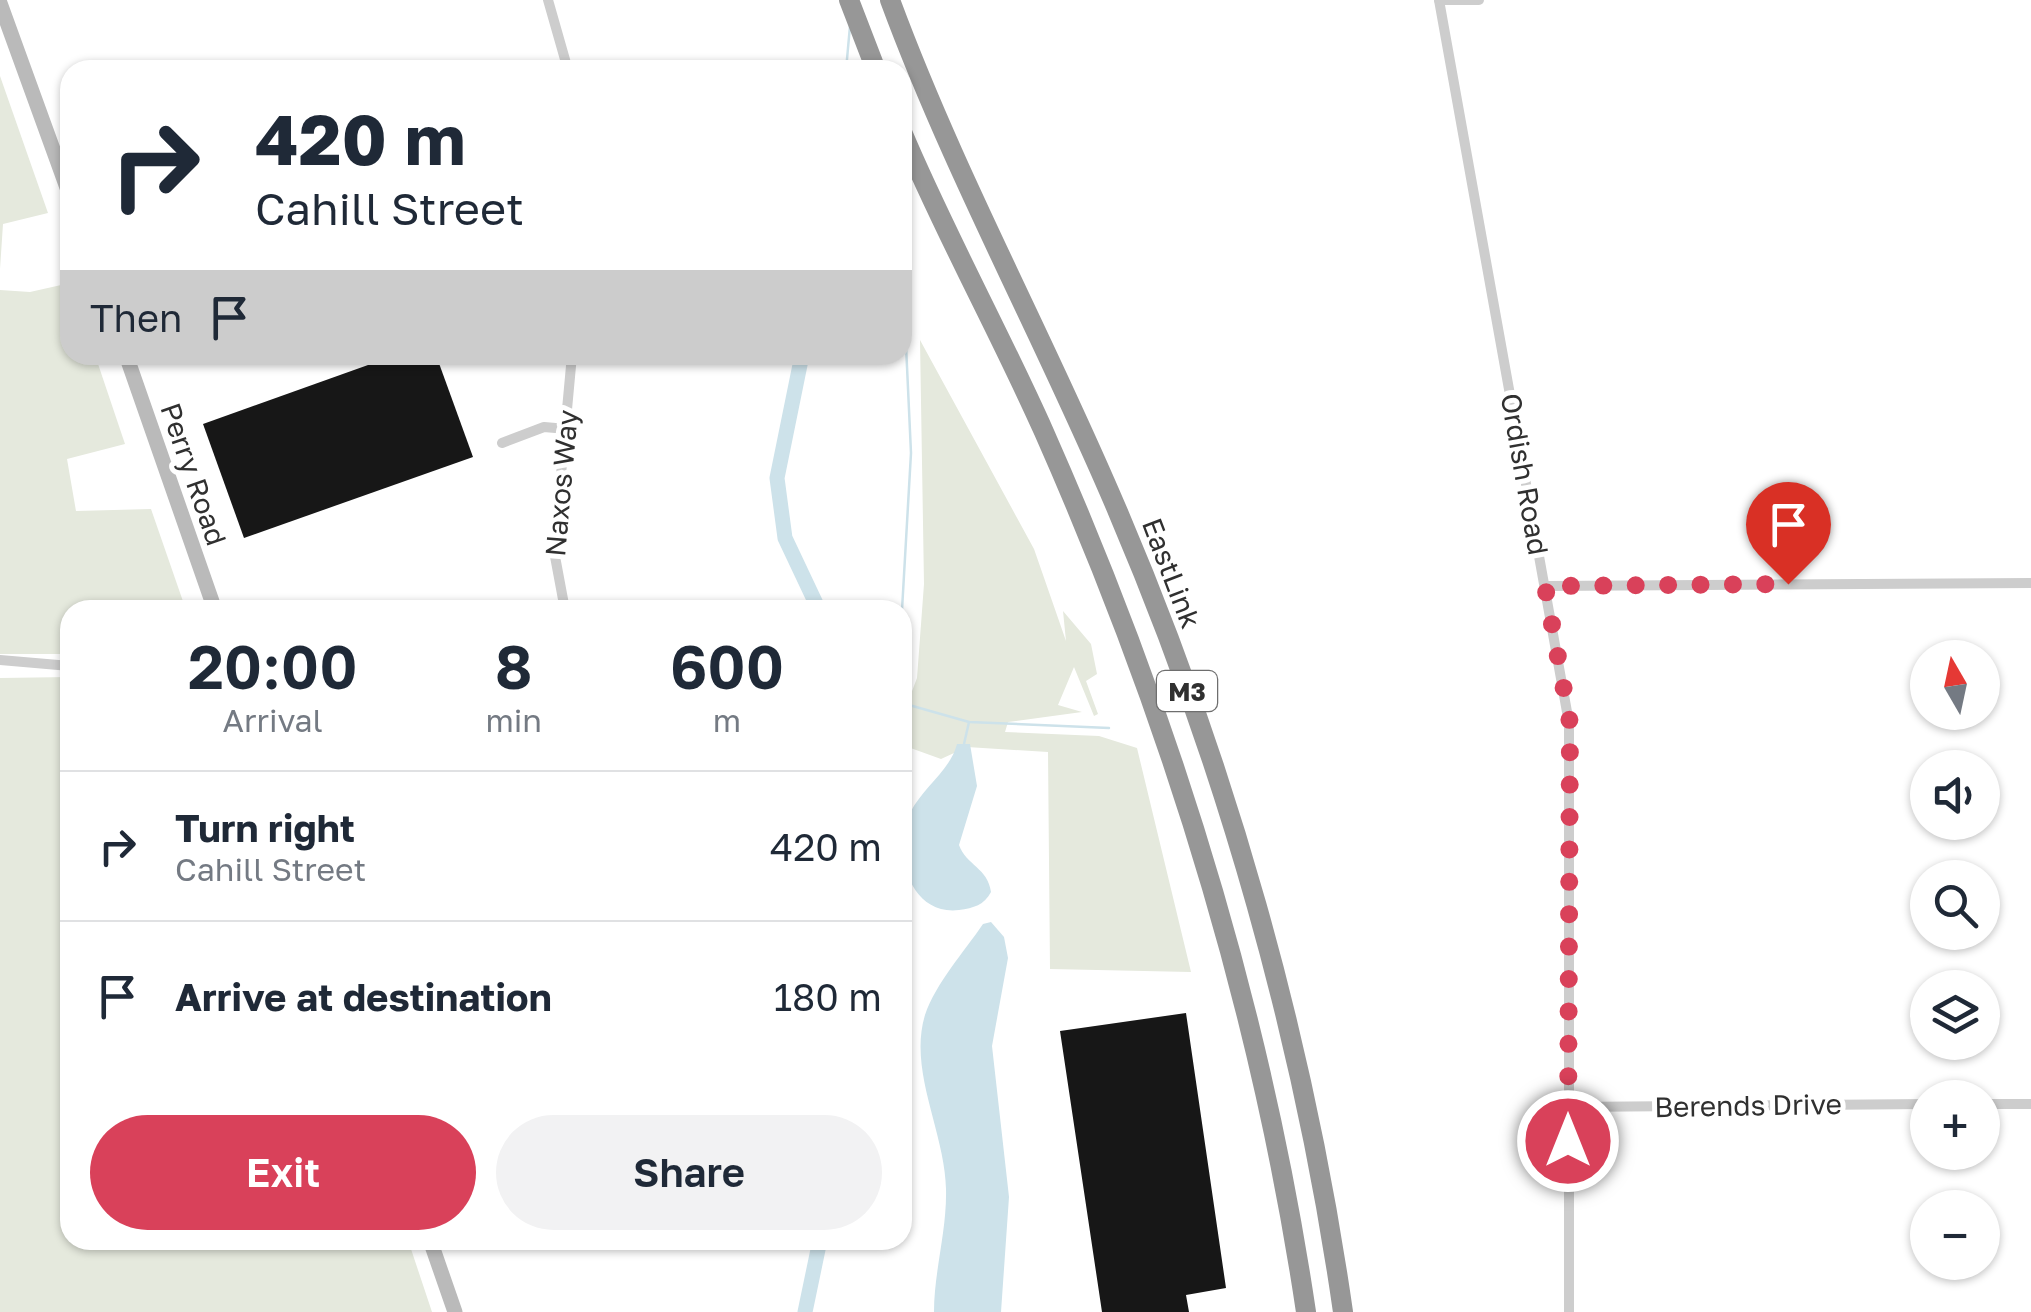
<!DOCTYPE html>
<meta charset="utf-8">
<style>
:root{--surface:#fff;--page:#f2f2f3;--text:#1f2937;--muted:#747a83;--line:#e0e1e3;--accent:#d9415a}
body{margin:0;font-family:"Golos Text",sans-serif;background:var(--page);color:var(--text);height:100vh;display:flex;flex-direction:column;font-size:38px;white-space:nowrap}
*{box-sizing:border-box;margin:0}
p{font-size:32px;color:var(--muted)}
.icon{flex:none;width:55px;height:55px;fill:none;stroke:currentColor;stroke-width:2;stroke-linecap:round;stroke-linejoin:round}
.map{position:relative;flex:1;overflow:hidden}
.sheet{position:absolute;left:60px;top:600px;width:852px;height:650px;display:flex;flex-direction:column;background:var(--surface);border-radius:30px;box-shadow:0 2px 8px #0004}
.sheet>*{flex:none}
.hud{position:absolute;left:60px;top:60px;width:852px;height:305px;border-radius:30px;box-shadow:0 2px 8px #0004;background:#fff;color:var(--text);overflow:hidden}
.needle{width:65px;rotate:351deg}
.fabs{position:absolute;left:1910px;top:640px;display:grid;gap:20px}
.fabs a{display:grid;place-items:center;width:90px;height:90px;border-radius:50%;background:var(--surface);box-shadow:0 2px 8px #0004;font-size:50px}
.pin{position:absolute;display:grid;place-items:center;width:85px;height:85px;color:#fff;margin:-102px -42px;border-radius:50% 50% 50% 0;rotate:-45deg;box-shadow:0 0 10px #0007}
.pin .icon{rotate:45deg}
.me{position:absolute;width:110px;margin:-55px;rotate:0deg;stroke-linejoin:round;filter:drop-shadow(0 0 8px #0008)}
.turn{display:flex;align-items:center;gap:35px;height:210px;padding:0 30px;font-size:45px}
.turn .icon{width:130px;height:130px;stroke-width:2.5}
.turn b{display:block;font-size:70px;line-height:85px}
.then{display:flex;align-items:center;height:95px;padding:0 30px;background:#0003;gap:20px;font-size:38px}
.eta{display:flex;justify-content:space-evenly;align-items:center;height:170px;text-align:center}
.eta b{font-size:60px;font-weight:600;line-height:70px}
.primary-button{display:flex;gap:20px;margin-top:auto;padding:20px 30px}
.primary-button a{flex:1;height:115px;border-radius:60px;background:var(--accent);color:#fff;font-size:40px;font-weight:600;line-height:115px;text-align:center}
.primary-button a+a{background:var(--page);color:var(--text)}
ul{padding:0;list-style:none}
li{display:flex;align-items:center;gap:30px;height:150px;padding:0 30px;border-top:2px solid var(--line)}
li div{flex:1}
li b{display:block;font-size:38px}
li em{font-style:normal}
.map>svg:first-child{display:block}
.green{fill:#e5e9dd}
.water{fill:#cde2ea}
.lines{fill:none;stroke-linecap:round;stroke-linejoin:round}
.stream{stroke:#cde2ea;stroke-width:2.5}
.river{stroke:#cde2ea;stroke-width:15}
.building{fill:#171717}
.street{stroke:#cdcdcd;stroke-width:10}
.secondary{stroke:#bababa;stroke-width:15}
.highway{stroke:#979797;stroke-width:20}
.route{stroke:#d9415a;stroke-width:18;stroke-dasharray:0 32.4}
.labels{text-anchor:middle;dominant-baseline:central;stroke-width:10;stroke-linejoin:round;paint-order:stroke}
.shield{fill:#fff;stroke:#6e6e6e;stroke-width:2.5}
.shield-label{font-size:25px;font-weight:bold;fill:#303030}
.street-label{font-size:28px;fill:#303030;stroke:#fff}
</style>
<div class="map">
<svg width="2031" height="1312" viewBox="0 0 2031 1312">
<rect width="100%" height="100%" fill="#fff"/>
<g class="green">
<polygon points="0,76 48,213 3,224 0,269"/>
<polygon points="70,283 70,355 95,355 125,444 67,459 76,511 151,509 186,610 70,610 70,654 0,654 0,290 30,292"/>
<polygon points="920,340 1034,549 1066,641 1063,611 1091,644 1097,674 1086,681 1098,714 1094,716 1074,667 1058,705 1082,712 1008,722 1005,732 1099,736 1137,748 1191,972 1050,969 1048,752 967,747 941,759 905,746 906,707 917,678 924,584"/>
<polygon points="70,677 70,1240 408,1240 432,1312 0,1312 0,678"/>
</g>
<g class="water">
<path d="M957,744H970L977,786L959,845C966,865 988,868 991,892C984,905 974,908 959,910C909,916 892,851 910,813C923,787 950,771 957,744Z"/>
<path d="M991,922L1004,937L1008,958L992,1046L1009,1197L1001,1312H934C934,1271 947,1231 946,1189C945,1132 908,1071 925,1015C936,983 964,952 983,924Z"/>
</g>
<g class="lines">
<g class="stream">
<polyline points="846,70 850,26"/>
<polyline points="902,610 911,453 906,345"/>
<polyline points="902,703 969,722 1109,728"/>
<polyline points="964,744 969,722"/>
</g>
<g class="river">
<polyline points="802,355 777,478 785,538 819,610"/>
<polyline points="805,1312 820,1240"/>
</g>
</g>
<g class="building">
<polygon points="396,355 436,355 473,457 244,538 203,424"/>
<polygon points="1186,1013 1226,1288 1186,1295 1189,1312 1102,1312 1060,1031"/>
</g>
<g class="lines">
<g class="street">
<polyline points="548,0 568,70"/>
<polyline points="1439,0 1569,723 1569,1312"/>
<polyline points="1439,0 1479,0"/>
<polyline points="502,443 544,427 567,429"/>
<polyline points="1545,586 2031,583"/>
<polyline points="565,610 554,551 572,355"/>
<polyline points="0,660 70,666"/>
<polyline points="1982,1104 2031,1104"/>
<polyline points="1568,1107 1928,1104"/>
</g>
<g class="secondary">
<polyline points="0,3 70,196"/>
<polyline points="126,355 215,610"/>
<polyline points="430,1240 455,1312"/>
</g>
<g class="highway">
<polyline points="849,0 876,70"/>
<path d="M890,0C955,176 1045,339 1118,512C1226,765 1304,1039 1343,1312"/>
<path d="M902,132C945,234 999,331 1044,432C1168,712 1261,1009 1306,1312"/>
</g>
</g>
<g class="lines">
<polyline class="route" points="1568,1141 1570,723 1545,586 1788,584"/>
</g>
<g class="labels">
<rect class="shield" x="1157" y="671" width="60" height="40" rx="8"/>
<g class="shield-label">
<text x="1187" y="691">M3</text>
</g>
<g class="street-label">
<text transform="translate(194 474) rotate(71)">Perry Road</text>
<text transform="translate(1525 474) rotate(80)">Ordish Road</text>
<text transform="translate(561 483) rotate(-85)">Naxos Way</text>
<text transform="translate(1172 573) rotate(69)">EastLink</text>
<text transform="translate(1748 1105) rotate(-1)">Berends Drive</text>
</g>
</g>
</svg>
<div class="fabs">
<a><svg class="needle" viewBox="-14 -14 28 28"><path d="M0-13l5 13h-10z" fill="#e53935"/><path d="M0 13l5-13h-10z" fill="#747a83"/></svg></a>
<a><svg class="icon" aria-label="sound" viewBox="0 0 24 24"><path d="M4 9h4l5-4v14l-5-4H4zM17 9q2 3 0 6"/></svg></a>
<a><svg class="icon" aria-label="search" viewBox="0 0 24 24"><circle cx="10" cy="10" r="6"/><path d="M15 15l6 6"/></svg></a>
<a><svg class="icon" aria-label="layers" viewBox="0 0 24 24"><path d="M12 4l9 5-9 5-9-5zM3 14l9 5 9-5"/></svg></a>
<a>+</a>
<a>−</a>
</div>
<div class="pin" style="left:1788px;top:584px;background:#d93025"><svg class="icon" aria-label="arrive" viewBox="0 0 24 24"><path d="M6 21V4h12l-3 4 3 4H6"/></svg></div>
<svg class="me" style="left:1568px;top:1141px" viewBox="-20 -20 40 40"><circle r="17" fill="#d9415a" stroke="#fff" stroke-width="3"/><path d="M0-11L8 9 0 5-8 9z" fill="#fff"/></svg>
<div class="hud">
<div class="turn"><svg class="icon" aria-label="right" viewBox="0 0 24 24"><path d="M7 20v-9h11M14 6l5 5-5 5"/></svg><div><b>420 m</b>Cahill Street</div></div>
<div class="then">Then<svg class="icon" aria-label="arrive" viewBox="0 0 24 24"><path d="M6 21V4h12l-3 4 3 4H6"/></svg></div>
</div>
<section class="sheet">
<div class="eta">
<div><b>20:00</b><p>Arrival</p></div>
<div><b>8</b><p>min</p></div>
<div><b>600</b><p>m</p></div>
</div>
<ul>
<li><svg class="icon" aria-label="right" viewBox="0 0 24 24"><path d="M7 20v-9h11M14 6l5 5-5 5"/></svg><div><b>Turn right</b><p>Cahill Street</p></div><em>420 m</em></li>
<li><svg class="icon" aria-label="arrive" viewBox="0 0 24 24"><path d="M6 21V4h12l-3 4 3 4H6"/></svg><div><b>Arrive at destination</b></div><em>180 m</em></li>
</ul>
<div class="primary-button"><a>Exit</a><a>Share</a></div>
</section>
</div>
